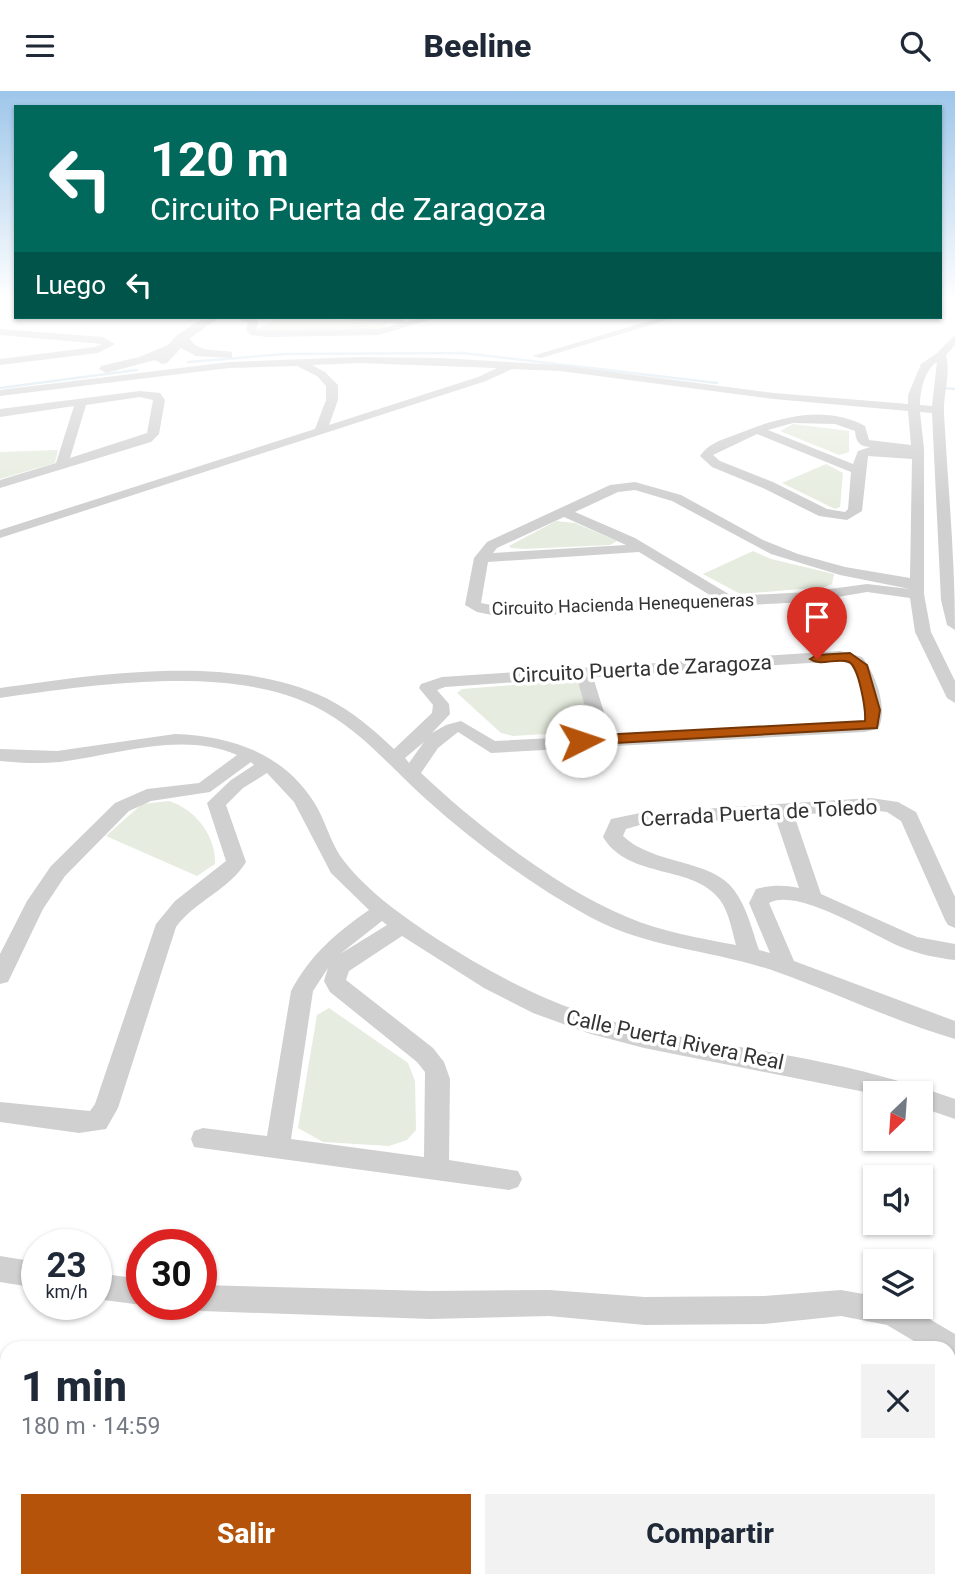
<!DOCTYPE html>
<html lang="es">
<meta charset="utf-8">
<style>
:root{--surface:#fff;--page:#f2f2f3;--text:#1f2937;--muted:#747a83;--accent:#b45309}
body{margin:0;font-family:Roboto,sans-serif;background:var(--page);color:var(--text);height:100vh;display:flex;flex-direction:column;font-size:26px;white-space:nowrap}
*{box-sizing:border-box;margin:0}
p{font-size:23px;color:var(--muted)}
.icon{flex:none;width:38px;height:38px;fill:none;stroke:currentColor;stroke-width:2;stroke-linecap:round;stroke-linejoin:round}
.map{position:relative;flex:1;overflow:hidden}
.side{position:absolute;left:0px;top:1250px;width:956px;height:247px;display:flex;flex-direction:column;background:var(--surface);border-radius:21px 21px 0 0;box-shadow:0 2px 5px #0004}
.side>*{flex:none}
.guide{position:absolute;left:14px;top:14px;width:928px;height:214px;border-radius:0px;box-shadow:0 2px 5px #0004;background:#00695c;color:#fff;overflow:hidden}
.needle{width:46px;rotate:205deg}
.buttons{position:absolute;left:863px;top:990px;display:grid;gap:14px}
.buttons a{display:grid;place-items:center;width:70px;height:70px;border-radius:0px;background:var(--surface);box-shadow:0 2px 5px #0004;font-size:35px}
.speed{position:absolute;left:21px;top:1138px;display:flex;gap:14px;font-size:35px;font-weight:700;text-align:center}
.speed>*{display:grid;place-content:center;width:91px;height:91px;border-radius:50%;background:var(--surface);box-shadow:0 2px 5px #0004;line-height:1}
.speed small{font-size:18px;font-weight:400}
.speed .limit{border:10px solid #d22;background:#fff;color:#111}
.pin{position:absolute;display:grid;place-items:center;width:60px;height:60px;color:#fff;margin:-72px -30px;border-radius:50% 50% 50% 0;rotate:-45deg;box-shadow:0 0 7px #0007}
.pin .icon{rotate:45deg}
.me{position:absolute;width:77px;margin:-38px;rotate:86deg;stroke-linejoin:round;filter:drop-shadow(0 0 5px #0008)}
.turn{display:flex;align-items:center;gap:24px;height:147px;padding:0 21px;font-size:32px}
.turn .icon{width:91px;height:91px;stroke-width:2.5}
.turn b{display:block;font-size:49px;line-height:60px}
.then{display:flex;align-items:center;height:66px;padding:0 21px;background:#0003;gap:14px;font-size:26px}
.round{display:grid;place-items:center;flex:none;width:74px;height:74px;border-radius:0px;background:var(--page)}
.headline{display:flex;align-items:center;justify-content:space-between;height:119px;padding:0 21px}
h1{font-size:42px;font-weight:800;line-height:52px}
.action{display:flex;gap:14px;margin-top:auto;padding:14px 21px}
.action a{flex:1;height:80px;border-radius:0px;background:var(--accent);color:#fff;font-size:28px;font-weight:800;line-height:80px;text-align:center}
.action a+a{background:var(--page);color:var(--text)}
header{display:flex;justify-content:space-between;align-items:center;height:91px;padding:0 21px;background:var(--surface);font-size:32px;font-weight:800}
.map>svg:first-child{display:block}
.green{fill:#e6ecdf}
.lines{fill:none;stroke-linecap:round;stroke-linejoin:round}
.stream{stroke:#cfe2ee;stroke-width:2.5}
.minor{fill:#d0d0d0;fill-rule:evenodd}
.tertiary{fill:#d0d0d0;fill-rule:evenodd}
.route{fill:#b45309;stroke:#753606;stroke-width:2}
.labels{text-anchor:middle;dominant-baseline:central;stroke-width:7;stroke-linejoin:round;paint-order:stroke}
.far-street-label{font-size:18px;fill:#333;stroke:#fff}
.street-label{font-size:21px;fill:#333;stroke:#fff}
</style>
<header><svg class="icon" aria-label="menu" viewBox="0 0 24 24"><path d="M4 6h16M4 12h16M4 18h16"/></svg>Beeline<svg class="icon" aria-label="search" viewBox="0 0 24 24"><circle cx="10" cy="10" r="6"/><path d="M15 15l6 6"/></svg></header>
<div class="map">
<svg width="955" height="1496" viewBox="0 0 955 1496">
<rect width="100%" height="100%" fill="#fff"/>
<g class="green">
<polygon points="279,226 294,226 387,232 383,239 263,241 258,238"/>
<polygon points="793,333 849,340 849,361 839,364 780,340"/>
<polygon points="58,359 55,372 0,388 0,361"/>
<polygon points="826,373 843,382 840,416 835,418 782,392"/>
<polygon points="556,430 575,432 617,450 610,454 524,458 511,457 509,455"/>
<polygon points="753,460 771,468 834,483 832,493 825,496 740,503 703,483"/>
<polygon points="578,589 592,640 513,645 501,642 457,602 462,598"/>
<path d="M169,710C195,718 216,745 215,773L197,785L106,745L142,713Z"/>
<polygon points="329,917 408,972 415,990 416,1039 407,1049 389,1055 323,1051 298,1037 317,924"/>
</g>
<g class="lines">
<g class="stream">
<polyline points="188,271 285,263 463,262 717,292"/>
<polyline points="0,297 137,279"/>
<polyline points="944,297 955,298"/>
</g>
<g class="minor">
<polygon points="8,206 16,206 16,216 7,212"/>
<polygon points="235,226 258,228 257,239 268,240 379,238 397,233 346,229 341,226 401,227 406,231 423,226 439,226 379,244 268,246 250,244 246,238 248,232"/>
<polygon points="662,226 677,226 541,267 532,265"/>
<polygon points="0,238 103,246 115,253 98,262 0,274 0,268 95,256 102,253 0,244"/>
<path d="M955,244V254L946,264C951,284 943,303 944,323C948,395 955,467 955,539L947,534L941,509L932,322L920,321L924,358V503L931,541L955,590V612L947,607L915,541L910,507L867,501L808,511L502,526L477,521L465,514L474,467L487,451L610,394L635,391L681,404L763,449L798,463L845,476L910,487L912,368L868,365L862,420L847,429L819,425L763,397L712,376L700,365C708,353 719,350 732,345C774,328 822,312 865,335L869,349L911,354L908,320L774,308L560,280L512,278L486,290L0,447V439L315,338L326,309V295L317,285L297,275L229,277L0,305V299L229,271L359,266L440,267L560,274L774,302L908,313V304L921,273L937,262ZM937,271L932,315L920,314C920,300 925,278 937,271ZM359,272L497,277L478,286L329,334L338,309V294L325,281L312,274ZM793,332L835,333L855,340C856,351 859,355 870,356L858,360L853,373L768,339ZM757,343L851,381L848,418L845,421L827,418L773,391L720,370L713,364ZM635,399L672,410L771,463L840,484L910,498L867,493L808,501L732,505L635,447L575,421L618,401ZM564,426L626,454L493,462L497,457ZM639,461L713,506L502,516L481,512L488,471Z"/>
<path d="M140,300L160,302L165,309L159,343L151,351L0,397V389L56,372L74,315L0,326V318ZM140,306L153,309L147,342L70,367L86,314Z"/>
<path d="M840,560L862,566C875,581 889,619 878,638L864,641L491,662L458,641L438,657L421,682C476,734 557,797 627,826C662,841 699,847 736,854C732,840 729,821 720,809C694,773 629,789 603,746L611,728L640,722L871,707L898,711L916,721L955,806V837L948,834L945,829L901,730L887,721L871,719L794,724L821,803L917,846L955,853V869C936,867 919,863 901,856C872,844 798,796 769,812L794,870L955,930V948C894,930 836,902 777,881C715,859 649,858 590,826C531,794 476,753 427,709C390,676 359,637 314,615C229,573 91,594 0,607V597C99,583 233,562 326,607C352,620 374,639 394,658L432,622L433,614L419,597L421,593L442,586ZM840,570L850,573C861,588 865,612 864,631L611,644L593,586ZM577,587L593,645L495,650L461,630L446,634L432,642L450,623L449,613L437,599L445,596ZM424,651L409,672L405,667ZM775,726L799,797C785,794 770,794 756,798L749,812L770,862L759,859C752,839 747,816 734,799C712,768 653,774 623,745L626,738L640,734Z"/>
<path d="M175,643C234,645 288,664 318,718C327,735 332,755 344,770C369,802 404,826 437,848C486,879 538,908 594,925C663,946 736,954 807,968C858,978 907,991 955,1008V1028L920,1016V1003H875L644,957L591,943L533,922L484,897L402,845L349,880L346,889L433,957L444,971L450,988L449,1069L518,1080L522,1088L518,1096L509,1099L194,1056L191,1048L194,1040L203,1037L267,1045L291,900C310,864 336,842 369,819L331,782L294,711L267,682L243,697L226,714L246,771C229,799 195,810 176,836L118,1017L106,1038L79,1042L0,1031V1011L90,1020L95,1013L156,833L175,810L226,770L207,712L231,689L254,674L251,671L210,701L151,710L129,720L65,785L43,818L8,891L0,893V863L27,810L51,775L115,712L147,698L199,692L237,664C181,640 117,664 60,671C40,673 20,672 0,670V658L57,660ZM382,830L387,834L340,863ZM328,877L324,890L330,901L417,971L425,981L424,1066L291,1048L313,900Z"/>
<polygon points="0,1165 37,1171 37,1197 0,1191"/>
<polygon points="96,1182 142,1188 142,1213 146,1213 142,1214 96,1208"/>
<polygon points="201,1194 430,1200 549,1199 645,1206 764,1205 841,1199 875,1205 875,1216 909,1216 955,1243 955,1273 948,1270 948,1256 924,1256 887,1234 841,1225 764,1233 645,1234 549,1225 430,1228 201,1220 191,1216 190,1213 201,1213"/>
</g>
<path class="tertiary" d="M206,226H220L190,247C196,262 218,258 232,261V267L196,265L181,257L167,272L162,273L155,269L106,282L99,278L101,275L139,266L168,254L178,243Z"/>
</g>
<linearGradient id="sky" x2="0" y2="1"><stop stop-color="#9ec6ea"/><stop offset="0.5" stop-color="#fff"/><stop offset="1" stop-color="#fff" stop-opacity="0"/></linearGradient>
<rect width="955" height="416" fill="url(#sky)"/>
<path class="route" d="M850,562L867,574L880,619L877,637L581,654L573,650L581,645L865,630C866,619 859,576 849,571C837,566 821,576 810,568L817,564Z"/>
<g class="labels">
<g class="far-street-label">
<text transform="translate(623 513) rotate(-2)">Circuito Hacienda Henequeneras</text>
</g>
<g class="street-label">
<text transform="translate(642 578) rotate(-3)">Circuito Puerta de Zaragoza</text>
<text transform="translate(759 722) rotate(-3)">Cerrada Puerta de Toledo</text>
<text transform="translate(675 949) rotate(12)">Calle Puerta Rivera Real</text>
</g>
</g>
</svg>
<div class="buttons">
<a><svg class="needle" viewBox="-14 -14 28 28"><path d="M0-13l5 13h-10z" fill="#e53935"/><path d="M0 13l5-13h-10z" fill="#747a83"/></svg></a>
<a><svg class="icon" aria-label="sound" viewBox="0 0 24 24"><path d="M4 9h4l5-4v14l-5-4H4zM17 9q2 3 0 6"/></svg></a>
<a><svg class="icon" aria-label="layers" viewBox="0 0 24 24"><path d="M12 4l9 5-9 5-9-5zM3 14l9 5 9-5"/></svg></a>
</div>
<div class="speed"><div>23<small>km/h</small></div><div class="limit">30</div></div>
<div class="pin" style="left:817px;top:568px;background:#d93025"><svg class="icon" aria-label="arrive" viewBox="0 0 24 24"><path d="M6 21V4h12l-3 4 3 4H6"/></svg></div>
<svg class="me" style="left:581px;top:650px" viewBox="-20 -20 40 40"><circle r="19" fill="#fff"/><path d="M0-13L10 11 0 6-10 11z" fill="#b45309"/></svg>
<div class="guide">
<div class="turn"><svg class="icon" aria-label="left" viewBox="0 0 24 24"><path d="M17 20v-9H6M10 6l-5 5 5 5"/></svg><div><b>120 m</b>Circuito Puerta de Zaragoza</div></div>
<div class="then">Luego<svg class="icon" aria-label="left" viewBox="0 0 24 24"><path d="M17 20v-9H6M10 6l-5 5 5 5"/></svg></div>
</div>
<section class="side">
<div class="headline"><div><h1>1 min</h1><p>180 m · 14:59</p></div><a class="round"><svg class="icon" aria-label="close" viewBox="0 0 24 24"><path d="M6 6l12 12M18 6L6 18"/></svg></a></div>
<div class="action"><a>Salir</a><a>Compartir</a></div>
</section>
</div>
